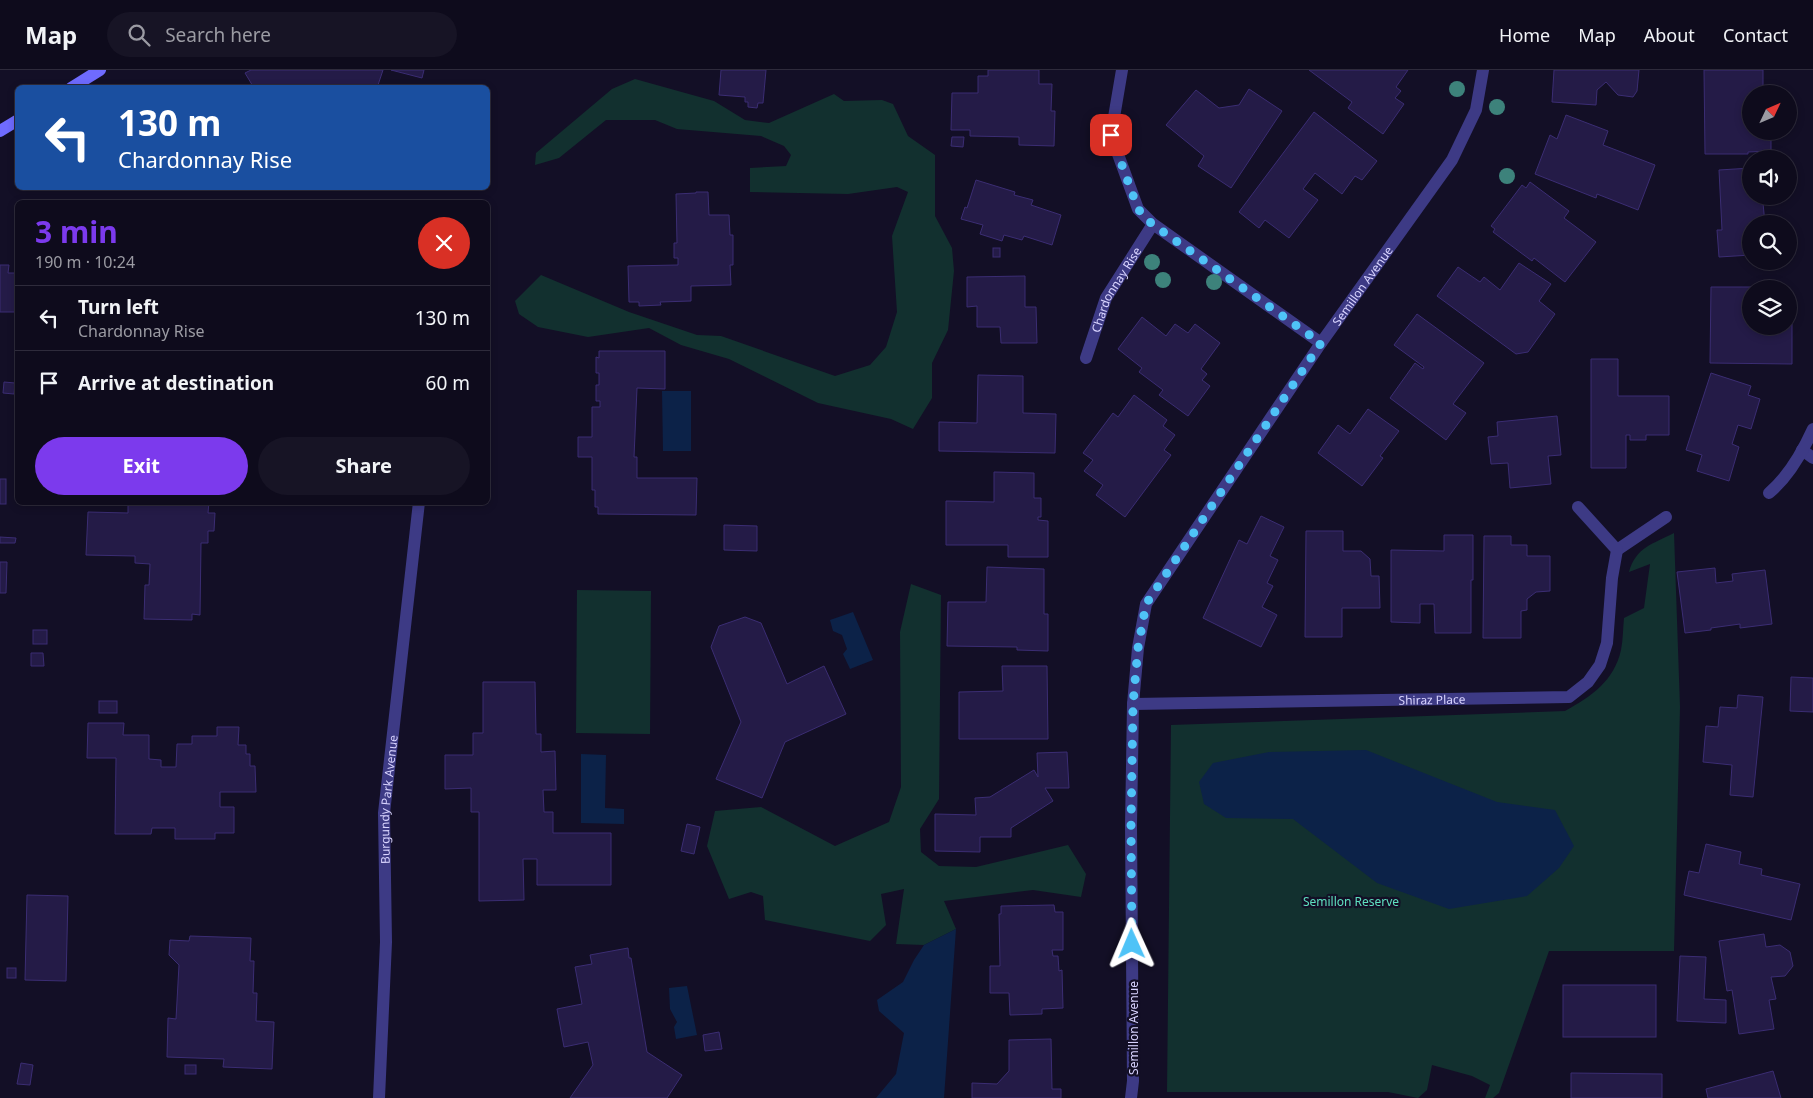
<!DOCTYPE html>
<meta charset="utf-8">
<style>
:root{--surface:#0e0b1c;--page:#171425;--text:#f1f3f6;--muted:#9b9ba3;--line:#2e2b3b;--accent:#7c3aed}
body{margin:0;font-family:"Noto Sans",sans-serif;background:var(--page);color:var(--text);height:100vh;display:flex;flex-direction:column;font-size:19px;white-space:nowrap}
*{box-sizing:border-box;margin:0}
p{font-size:16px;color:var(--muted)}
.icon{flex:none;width:28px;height:28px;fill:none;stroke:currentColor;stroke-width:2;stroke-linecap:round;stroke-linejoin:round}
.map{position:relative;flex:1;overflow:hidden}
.side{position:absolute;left:15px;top:130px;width:475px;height:305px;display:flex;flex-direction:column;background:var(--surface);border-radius:8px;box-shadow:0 2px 8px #0003,0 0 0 1px var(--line)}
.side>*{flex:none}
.guide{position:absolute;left:15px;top:15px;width:475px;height:105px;border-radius:8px;box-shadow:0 2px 8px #0003,0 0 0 1px var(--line);background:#1a4fa0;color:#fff;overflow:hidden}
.needle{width:32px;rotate:46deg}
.controls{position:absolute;left:1742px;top:15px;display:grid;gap:10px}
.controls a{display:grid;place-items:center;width:55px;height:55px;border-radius:50%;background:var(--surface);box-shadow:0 2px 8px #0003,0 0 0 1px var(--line);font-size:25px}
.pin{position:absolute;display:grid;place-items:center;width:42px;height:42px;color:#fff;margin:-21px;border-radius:10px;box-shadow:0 2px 8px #0006}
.me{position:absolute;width:55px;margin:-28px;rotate:359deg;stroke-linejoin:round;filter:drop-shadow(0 0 4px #0008)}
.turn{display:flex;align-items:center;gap:18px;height:105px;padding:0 20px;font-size:22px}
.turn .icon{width:65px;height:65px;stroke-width:2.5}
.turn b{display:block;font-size:35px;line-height:42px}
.round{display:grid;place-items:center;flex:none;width:52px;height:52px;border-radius:26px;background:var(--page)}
.head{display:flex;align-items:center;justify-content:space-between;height:85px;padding:0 20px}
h1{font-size:30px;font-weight:700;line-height:38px;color:var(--accent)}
.action{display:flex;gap:10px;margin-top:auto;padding:10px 20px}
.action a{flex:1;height:58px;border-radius:30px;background:var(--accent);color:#fff;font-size:20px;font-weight:700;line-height:58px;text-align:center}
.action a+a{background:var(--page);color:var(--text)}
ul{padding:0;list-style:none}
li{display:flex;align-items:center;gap:15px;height:65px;padding:0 20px;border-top:1px solid var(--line)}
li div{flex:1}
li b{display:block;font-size:19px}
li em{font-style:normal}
header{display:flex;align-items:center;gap:30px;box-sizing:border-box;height:70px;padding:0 25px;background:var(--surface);border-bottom:1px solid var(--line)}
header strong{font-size:24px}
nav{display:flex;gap:28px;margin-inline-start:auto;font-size:18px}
.search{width:350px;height:45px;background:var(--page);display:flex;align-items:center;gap:12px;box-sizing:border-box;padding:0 18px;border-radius:28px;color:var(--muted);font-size:19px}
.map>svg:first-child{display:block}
.green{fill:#12302f}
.water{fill:#0c2248}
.building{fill:#241b47;stroke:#3b2d73}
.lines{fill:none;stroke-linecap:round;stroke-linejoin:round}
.street{stroke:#3d3a85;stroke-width:12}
.secondary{stroke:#6f6bff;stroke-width:12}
.tree{fill:#3d827b}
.route{stroke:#4fc3f7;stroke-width:9;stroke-dasharray:0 16.2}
.labels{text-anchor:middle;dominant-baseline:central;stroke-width:4.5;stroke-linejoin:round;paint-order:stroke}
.street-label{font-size:12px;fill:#d9d4ff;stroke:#130f26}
.park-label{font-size:12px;fill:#5fe0c0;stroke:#130f26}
</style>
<header>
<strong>Map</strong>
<div class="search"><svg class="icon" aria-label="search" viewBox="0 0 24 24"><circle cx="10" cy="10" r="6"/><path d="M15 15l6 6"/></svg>Search here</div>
<nav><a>Home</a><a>Map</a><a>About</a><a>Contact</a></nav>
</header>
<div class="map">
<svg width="1813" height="1028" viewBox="0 0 1813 1028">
<rect width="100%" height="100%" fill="#130f26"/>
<g class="green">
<polygon points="635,9 714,31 745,50 769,53 834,24 844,31 882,30 893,34 908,66 935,85 935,146 952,178 954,201 948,260 932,293 932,328 913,359 891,349 818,333 729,289 681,275 649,258 588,267 538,257 519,244 515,231 541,205 629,242 697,265 721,266 835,306 870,295 886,277 897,242 892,166 908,122 897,117 848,124 750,122 750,98 786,96 791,85 784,76 761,66 677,59 655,50 606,50 559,88 535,95 536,83 612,19"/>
<path d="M1674,463L1680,637L1674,881H1549L1499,1023L1493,1028H1485L1490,1015L1472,1006L1432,995L1427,1020L1418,1028L1388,1022H1167L1171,655L1565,641C1592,626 1614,611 1621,580C1623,570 1623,558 1624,548L1644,538L1650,494L1629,502C1636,477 1653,474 1674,463Z"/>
<polygon points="911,514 941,525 939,729 920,759 921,782 939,796 976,797 1068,775 1086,804 1081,827 1033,820 944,831 956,859 924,875 896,874 904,819 881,824 886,855 870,871 765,850 763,826 751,822 729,829 707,776 715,741 761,737 835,776 889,752 901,717 900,562"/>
<polygon points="577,520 651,521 650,664 576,663"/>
</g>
<g class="water">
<polygon points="662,321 691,321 691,381 663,381"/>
<polygon points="853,542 873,590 850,599 843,584 847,579 842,565 833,561 830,550"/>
<polygon points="1366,680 1497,732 1555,740 1574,776 1559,798 1527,826 1449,839 1377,813 1293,749 1226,748 1204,734 1199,712 1213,693 1269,682"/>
<polygon points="581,684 606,685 605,738 624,739 624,754 581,753"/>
<polygon points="956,859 944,1028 876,1028 896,1004 904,963 879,941 877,930 903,912 914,890 924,875"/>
<polygon points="687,916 697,965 676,969 674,957 677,952 670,939 669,918"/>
</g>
<g class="building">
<polygon points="251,0 383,0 377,18 254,18 245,3"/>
<polygon points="391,0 424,0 422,8"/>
<polygon points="721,0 766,0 763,33 758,33 757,38 748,37 748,32 745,32 745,27 719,25"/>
<polygon points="988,0 1039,0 1039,14 1052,14 1051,41 1055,41 1054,76 1019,75 1019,67 970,66 970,60 951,60 952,23 978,23 978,6 988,6"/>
<polygon points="1309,0 1408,0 1396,17 1401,21 1395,28 1404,34 1383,64 1348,38 1352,32"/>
<polygon points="1554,0 1639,0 1637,21 1633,27 1618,25 1606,12 1597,20 1596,35 1552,32"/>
<polygon points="1704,0 1763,0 1763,24 1751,24 1751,27 1750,27 1751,61 1771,61 1771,81 1748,82 1748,84 1705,84"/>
<polygon points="1249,19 1282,41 1231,118 1198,96 1204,86 1166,55 1196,20 1219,38 1239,35"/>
<polygon points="1314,42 1377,91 1362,110 1355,106 1342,124 1315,103 1303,119 1318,130 1289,168 1265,150 1259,158 1239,142"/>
<polygon points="1566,45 1608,61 1603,75 1655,95 1638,140 1597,124 1596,128 1535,104 1550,65 1557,69"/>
<polygon points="952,67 964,67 963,77 951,76"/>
<polygon points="1751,98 1751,126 1772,126 1773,133 1763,133 1765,154 1751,154 1751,185 1719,187 1717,160 1722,160 1719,100"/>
<polygon points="976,110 1015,122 1014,125 1033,130 1031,135 1061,145 1052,175 1024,166 1022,170 1004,165 1002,171 980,164 983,155 961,149 965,137 967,138"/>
<polygon points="1530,112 1569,141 1564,148 1596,172 1565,212 1534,188 1532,191 1493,162 1495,159 1491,156 1522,115 1526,118"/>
<polygon points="696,122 708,122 709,145 729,145 730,165 733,165 733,195 730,195 731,215 691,216 691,231 660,232 661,235 639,236 639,232 629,232 628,196 678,195 678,188 674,188 674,173 677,173 676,124 696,123"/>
<rect x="993" y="178" width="7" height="9"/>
<polygon points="1519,193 1551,214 1539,231 1555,244 1528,282 1516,284 1437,226 1458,197 1480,212 1484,207 1500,220"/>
<polygon points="0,195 9,195 8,203 18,203 18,242 0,242"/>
<polygon points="1025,206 1025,237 1036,237 1037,273 1001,273 1000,257 977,257 977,236 967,237 967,207"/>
<polygon points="1711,217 1769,217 1769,219 1751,219 1751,256 1789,256 1789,254 1792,254 1792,294 1710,293"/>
<polygon points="1417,244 1484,293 1453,334 1466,343 1446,370 1390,328 1415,293 1423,299 1424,297 1394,275"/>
<polygon points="1142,247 1166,266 1175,254 1188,263 1195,254 1220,273 1201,299 1207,304 1202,310 1210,316 1188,346 1159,325 1163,320 1139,302 1142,298 1118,279"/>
<polygon points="599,281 665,281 665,319 637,318 634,387 637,387 637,408 697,408 696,445 598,444 598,437 595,437 595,420 592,420 592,387 578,387 578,367 592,367 592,337 600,337 600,331 596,331 596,315 599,315 599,303 596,303 596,287 599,288"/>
<polygon points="1591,289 1618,289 1618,326 1669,326 1669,365 1646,365 1646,370 1630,370 1630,365 1626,365 1626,398 1591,398"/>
<polygon points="1711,303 1751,316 1748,325 1760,329 1751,359 1738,355 1732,374 1739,377 1729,411 1697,401 1702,385 1686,380"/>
<polygon points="978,305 1023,306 1023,343 1056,344 1055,383 939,381 939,352 977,353"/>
<polygon points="4,312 15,313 14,324 3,323"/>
<polygon points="1134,325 1167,350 1163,356 1175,365 1164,380 1171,385 1125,447 1096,425 1103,415 1084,401 1093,390 1083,383 1113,343 1118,347"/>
<polygon points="1368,339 1399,361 1380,386 1383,388 1362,416 1318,383 1338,355 1350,364"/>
<polygon points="1557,346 1561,385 1548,386 1551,414 1510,418 1508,393 1491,394 1488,367 1498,366 1497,352"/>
<polygon points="994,402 1034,403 1034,428 1041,428 1041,447 1038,447 1038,450 1048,451 1048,487 1008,487 1008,475 946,475 946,431 994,432"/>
<rect x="0" y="409" width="6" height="25"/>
<polygon points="128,432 209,432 208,443 215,443 214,461 208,461 208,473 201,473 200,545 192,544 192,550 144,549 145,515 149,515 150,494 135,493 135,486 86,485 88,442 128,443"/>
<polygon points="1261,446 1284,457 1270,486 1278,490 1267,513 1273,516 1262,537 1277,545 1261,577 1203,548 1239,470 1247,474"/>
<polygon points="724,455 757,456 757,481 724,480"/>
<polygon points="1306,461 1343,461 1343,481 1361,481 1370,489 1371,506 1379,506 1380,538 1342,538 1342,567 1305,567"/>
<polygon points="1444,465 1473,465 1473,510 1471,510 1471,563 1435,563 1434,534 1420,534 1420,553 1391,552 1391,480 1444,481"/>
<polygon points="1484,466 1511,466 1511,475 1527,475 1527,486 1550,486 1550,521 1536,522 1527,529 1527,540 1521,541 1521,568 1483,568"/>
<polygon points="0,467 16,468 15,473 0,473"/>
<polygon points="0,492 7,492 6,523 0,523"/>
<polygon points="987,497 1044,499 1044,544 1048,544 1048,581 1017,580 1017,577 947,576 948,532 986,532"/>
<polygon points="1715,498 1716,513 1733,511 1732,504 1765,500 1772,554 1740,558 1740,554 1711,558 1711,560 1685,563 1677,502"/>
<polygon points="745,547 761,553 787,614 824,596 846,644 785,672 762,728 716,709 741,652 711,577 719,556"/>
<rect x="33" y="560" width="14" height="14"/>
<polygon points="31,583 43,583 44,596 31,596"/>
<polygon points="1002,596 1047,596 1048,669 959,669 959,622 1003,621"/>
<polygon points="1791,607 1813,608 1813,642 1790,641"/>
<polygon points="483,612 535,612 536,664 541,664 541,682 555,681 556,720 543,720 544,742 553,742 553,763 611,763 611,815 537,815 537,789 523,789 524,830 479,831 479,742 471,742 471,718 445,719 445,685 473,685 473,663 483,663"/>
<polygon points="1738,625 1763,627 1753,727 1730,725 1732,695 1703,692 1706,656 1718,657 1720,637 1737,638"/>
<rect x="99" y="631" width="18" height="12"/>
<polygon points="88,653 124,653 123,665 149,665 149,689 161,690 161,697 176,697 177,674 192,674 192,666 217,666 217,657 239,657 238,675 246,675 246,684 250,684 250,696 255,696 256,722 220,722 220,737 234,737 234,763 215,763 215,769 175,769 175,758 152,758 151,764 115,764 116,688 87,688"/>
<polygon points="1067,682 1069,718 1045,718 1053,731 1011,758 1011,767 980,767 980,782 935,781 935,744 976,745 975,728 990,727 1034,700 1038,707 1037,683"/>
<polygon points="687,754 700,757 694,784 681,781"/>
<polygon points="1706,774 1741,782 1739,794 1762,799 1761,805 1800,814 1791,850 1684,825 1689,801 1699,803"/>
<polygon points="27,825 68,826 66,911 25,910"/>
<polygon points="1054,835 1055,842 1063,842 1063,880 1052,880 1053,886 1058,886 1059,901 1062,900 1063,938 1042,939 1042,944 1010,945 1009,923 990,923 990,896 1000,896 999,844 1001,844 1001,836"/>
<polygon points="1764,864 1766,877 1780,875 1790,882 1793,896 1785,906 1771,907 1776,929 1769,930 1774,959 1739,964 1732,920 1727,921 1719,871"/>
<polygon points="190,866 251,868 250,891 254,891 253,923 257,923 256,951 274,952 272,999 223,997 224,989 167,987 168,948 176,949 179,895 169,885 170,870 189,871"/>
<polygon points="628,878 629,888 631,888 647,982 682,1005 667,1028 570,1028 593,995 588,972 564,977 557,939 582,934 575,897 592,894 590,885"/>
<polygon points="1680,886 1706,887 1704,929 1726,930 1726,953 1677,951"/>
<rect x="7" y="898" width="9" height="10"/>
<rect x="1563" y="915" width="93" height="52"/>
<polygon points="719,962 722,979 705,981 703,965"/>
<polygon points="1051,969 1052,1019 1061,1019 1061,1028 972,1028 972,1013 997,1014 1009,1001 1009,970"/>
<polygon points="21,993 33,995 30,1015 17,1014"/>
<rect x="185" y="995" width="11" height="9"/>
<polygon points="1773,1001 1781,1028 1708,1028 1706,1019"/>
<polygon points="1571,1003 1662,1004 1662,1028 1571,1028"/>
</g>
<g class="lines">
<g class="street">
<polyline points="1122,0 1111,65 1138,139 1153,154 1321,273"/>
<path id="s1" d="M1086,288L1106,228L1153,154"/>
<polyline points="1802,380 1813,388"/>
<path d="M1769,423C1788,407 1803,381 1813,359"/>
<polyline points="1617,480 1666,447"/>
<path id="s2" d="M1133,634L1569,627L1588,612L1600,595L1607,573L1612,508L1617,480L1578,437"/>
<path id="s3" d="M379,1028L386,872L384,743L419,432"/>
<path id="s4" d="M1131,1028L1133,1011L1131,756L1133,634L1138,578L1146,534L1321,273L1452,90L1476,40L1483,0"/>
</g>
<g class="secondary">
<polyline points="71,18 100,0"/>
<polyline points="0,61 18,50"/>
</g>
</g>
<g class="tree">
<circle cx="1457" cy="19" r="8"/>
<circle cx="1497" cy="37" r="8"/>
<circle cx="1507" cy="106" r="8"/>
<circle cx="1152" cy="192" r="8"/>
<circle cx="1163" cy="210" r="8"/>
<circle cx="1214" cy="212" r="8"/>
</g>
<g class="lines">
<polyline class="route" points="1111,65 1138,139 1152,154 1321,273 1146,534 1138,578 1133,634 1131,756 1132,874"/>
</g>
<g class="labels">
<g class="street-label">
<text stroke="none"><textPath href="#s4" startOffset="880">Semillon Avenue</textPath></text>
<text stroke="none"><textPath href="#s1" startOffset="75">Chardonnay Rise</textPath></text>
<text stroke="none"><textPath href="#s2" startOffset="299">Shiraz Place</textPath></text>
<text stroke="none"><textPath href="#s3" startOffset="299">Burgundy Park Avenue</textPath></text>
<text transform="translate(1133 958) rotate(-90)">Semillon Avenue</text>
</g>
<g class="park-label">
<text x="1351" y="831">Semillon Reserve</text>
</g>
</g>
</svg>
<div class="controls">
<a><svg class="needle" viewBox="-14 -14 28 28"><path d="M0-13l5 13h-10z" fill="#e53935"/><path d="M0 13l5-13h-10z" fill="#9b9ba3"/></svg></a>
<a><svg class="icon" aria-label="sound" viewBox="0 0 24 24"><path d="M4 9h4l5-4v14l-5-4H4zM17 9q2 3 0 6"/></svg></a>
<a><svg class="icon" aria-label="search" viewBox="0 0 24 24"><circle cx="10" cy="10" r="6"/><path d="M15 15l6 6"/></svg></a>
<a><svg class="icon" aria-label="layers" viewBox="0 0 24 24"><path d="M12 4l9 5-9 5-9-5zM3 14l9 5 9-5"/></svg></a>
</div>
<div class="pin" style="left:1111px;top:65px;background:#d93025"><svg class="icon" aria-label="arrive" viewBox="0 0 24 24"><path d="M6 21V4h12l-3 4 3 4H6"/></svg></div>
<svg class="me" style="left:1132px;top:874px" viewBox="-20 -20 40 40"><path d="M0-17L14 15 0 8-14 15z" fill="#4fc3f7" stroke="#fff" stroke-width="4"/></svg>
<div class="guide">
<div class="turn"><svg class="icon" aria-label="left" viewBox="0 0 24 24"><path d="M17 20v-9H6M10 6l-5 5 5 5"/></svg><div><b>130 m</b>Chardonnay Rise</div></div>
</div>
<section class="side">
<div class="head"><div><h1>3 min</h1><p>190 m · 10:24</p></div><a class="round" style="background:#d93025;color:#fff"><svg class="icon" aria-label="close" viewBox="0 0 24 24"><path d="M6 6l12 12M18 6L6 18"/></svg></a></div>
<ul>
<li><svg class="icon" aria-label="left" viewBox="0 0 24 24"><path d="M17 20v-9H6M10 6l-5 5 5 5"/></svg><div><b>Turn left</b><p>Chardonnay Rise</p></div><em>130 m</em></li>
<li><svg class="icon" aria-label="arrive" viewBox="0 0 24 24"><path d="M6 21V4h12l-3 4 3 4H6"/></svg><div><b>Arrive at destination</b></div><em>60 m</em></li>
</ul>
<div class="action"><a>Exit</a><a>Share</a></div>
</section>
</div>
